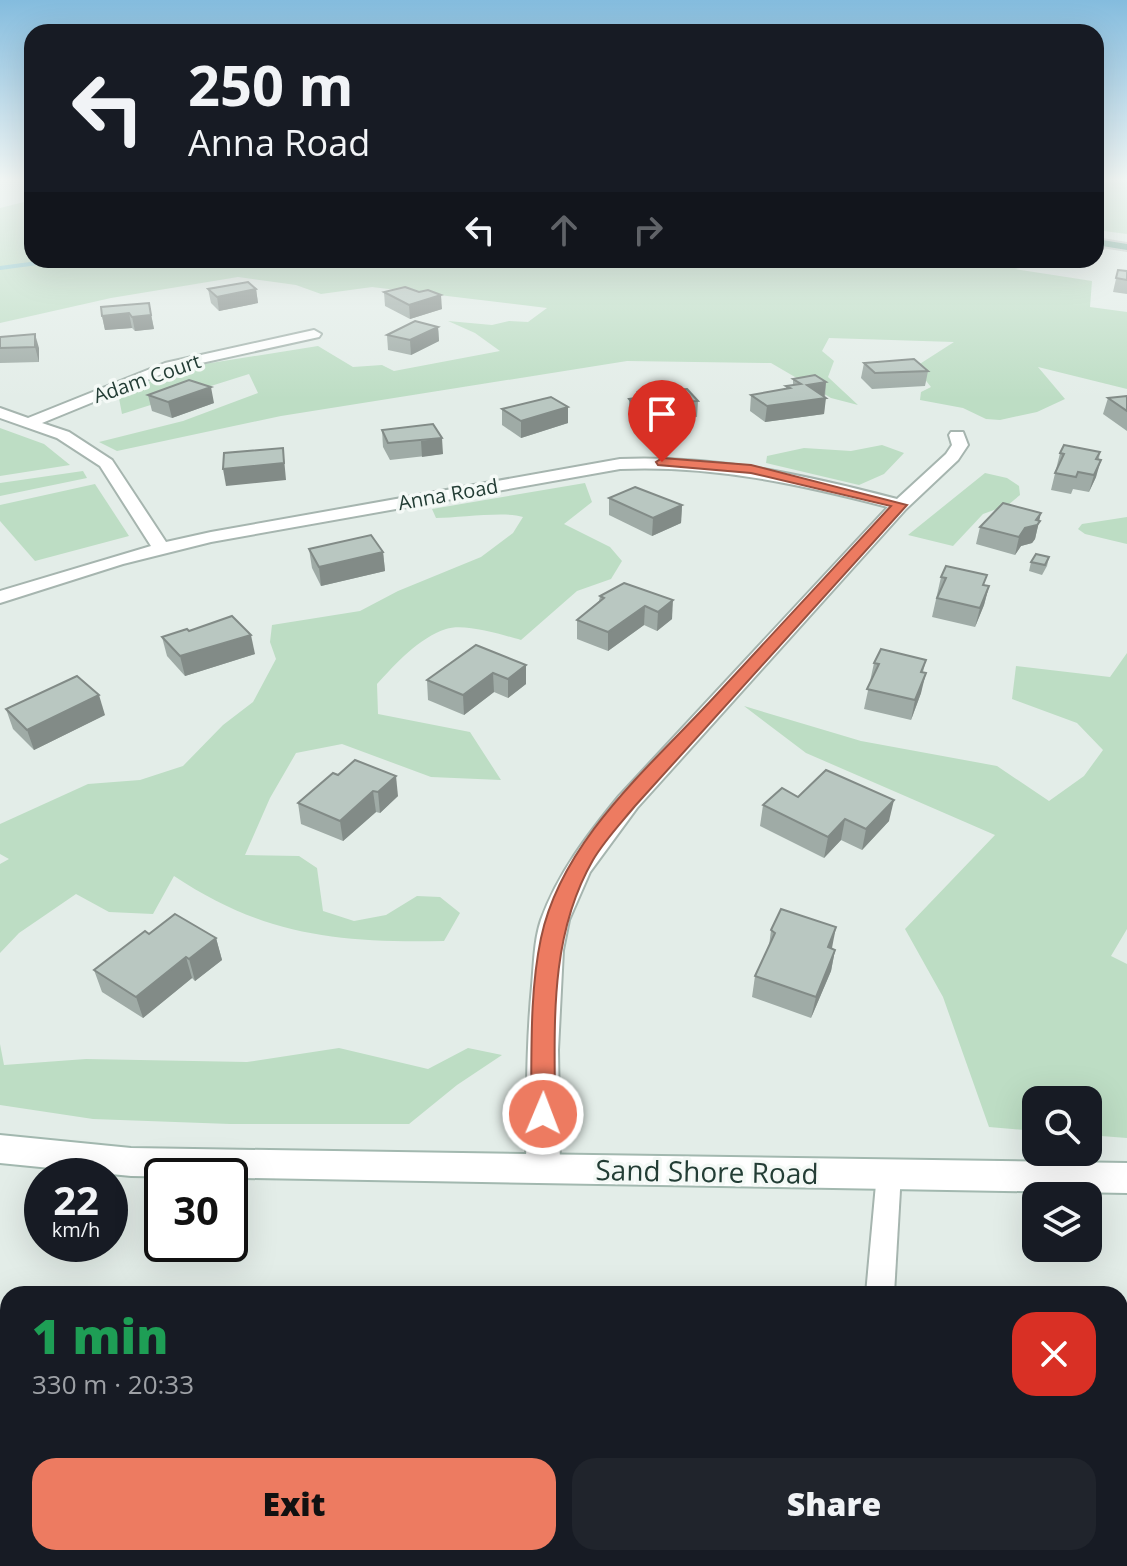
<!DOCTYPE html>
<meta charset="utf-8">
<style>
:root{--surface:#171b24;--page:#20242c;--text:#f1f3f6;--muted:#9ea1a6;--accent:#ed7b61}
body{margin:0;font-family:"Open Sans",sans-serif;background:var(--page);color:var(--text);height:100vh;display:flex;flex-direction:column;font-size:30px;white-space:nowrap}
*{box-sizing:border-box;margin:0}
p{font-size:26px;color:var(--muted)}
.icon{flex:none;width:44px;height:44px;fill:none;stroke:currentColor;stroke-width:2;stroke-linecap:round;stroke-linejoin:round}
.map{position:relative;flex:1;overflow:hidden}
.drawer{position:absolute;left:0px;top:1286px;width:1128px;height:280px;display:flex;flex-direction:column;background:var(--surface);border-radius:24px 24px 0 0;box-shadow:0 8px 32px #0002}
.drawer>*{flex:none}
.top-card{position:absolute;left:24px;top:24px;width:1080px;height:244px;border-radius:24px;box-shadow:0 8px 32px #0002;background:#171b24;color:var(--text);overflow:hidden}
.controls{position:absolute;left:1022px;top:1086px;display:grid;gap:16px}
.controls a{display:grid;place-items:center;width:80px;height:80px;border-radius:16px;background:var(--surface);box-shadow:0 8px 32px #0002;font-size:40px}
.speed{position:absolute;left:24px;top:1158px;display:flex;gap:16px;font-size:40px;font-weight:700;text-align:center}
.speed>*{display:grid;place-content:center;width:104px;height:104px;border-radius:50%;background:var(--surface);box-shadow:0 8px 32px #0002;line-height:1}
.speed small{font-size:20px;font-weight:400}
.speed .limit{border:4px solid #111;border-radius:12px;background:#fff;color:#111}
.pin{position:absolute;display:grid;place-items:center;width:68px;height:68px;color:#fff;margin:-82px -34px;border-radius:50% 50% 50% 0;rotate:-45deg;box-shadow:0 0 8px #0007}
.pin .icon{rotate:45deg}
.me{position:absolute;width:88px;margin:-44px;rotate:1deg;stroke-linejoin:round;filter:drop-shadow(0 0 6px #0008)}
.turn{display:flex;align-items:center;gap:28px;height:168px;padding:0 32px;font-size:36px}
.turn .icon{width:104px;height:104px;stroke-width:2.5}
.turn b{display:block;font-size:56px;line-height:68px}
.lanes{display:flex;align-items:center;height:76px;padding:0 32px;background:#0003;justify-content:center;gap:40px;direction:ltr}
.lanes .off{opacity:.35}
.round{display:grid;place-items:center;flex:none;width:84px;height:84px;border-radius:24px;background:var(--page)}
.head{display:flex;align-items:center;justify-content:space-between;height:136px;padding:0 32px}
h1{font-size:48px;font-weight:800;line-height:60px;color:#1e9e55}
.action{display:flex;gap:16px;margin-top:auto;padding:16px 32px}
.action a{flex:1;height:92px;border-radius:24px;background:var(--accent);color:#111;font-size:32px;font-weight:800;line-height:92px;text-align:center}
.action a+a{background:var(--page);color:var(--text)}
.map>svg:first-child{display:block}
.green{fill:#bdddc4}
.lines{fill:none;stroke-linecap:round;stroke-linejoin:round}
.stream{stroke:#8ec9cf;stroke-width:4}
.lane-casing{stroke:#a6b5af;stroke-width:4}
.street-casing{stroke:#a6b5af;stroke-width:4}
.secondary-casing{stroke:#a2b8af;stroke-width:4}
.primary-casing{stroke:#c1c9c6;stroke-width:4}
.lane{fill:#fff;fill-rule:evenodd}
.street{fill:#fff;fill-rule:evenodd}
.secondary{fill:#fff;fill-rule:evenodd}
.primary{fill:#6aa08f;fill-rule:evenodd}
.wall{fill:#9faba6}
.shaded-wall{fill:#828b87}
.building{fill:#b9c7c1;stroke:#828b87;stroke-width:2}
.route{fill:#ed7b61;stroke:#9a503f;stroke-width:2}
.labels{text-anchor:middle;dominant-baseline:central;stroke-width:7;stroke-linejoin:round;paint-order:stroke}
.far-street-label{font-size:20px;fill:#233d35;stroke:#f4f9f6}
.near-street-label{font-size:28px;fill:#233d35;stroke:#f4f9f6}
</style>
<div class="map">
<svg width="1127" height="1566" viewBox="0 0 1127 1566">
<rect width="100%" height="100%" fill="#e3ede8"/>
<g class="green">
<polygon points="1096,180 1127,181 1127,234 1096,230"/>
<polygon points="32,200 32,260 1052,260 1058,261 1015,269 1092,281 1090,307 1127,312 1127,389 1038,367 1065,399 1037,412 1000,420 986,419 963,408 920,400 921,392 931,387 915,367 954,342 829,338 822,351 834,361 828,377 858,405 831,398 771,363 627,361 281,416 117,451 99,442 183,421 258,393 249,374 122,414 118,393 192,366 318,346 353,367 382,365 394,371 500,351 475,333 448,321 492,325 509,321 528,322 547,308 372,287 321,294 296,285 238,277 111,298 0,323 0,208"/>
<polygon points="0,428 44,444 70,465 0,476"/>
<polygon points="882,445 904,453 884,474 859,485 766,463 767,456 804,448 851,451"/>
<polygon points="83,471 87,478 0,496 0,483"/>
<polygon points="985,473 1007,478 1019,486 1020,495 1008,505 983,514 953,546 908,535"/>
<path d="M585,483L592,502L564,524L610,547L622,561L611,579L577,591L521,640C503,635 465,623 446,629C419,638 396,663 377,684L378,714L470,732L501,780L431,777L342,744L296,753L270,798L245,855L299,856L317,868L323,911L354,921L386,915L417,896L440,897L460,913L444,941C339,943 264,936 174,876L153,914L109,912L76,894L19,933L0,953V864L9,859L0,854V824L88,784L140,780L183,766L223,725L253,702L276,659L270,642L272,625L360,611L398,591L481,557L513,533L523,517C505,511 459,518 436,518L432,509Z"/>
<polygon points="95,484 129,536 35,561 0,521 0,505"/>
<polygon points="1127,517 1127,544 1085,534 1078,529 1082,524"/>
<polygon points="1127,653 1127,929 1111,956 1127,964 1127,1138 1088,1135 1088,1100 1036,1100 1036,1131 989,1127 943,997 905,929 995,835 806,753 744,706 861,741 997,766 1049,801 1084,776 1103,750 1077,723 1012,699 1016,666 1110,677"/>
<polygon points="0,1044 4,1065 86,1059 247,1062 339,1048 428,1069 468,1048 502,1055 457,1085 409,1124 230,1124 93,1119 0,1105"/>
</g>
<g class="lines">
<polyline class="stream" points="0,268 60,260"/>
<defs>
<g id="lane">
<polygon points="889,1162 898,1165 901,1173 894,1294 866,1294 877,1173 880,1165"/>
<rect x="849" y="1558" width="32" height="8"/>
</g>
<path id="street" d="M314,330L321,334L319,337L174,369L42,423L69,432L112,460L166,542L211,532L620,459C715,455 805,475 897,499L946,454L952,445L949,435L951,432H963L968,445L958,460L906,509L637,808L590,872L569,920L563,950L558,1050L560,1169L555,1179L543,1183L531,1179L526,1169C527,1108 526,1047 532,986C534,964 534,941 541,920C558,873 588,834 619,796L888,507C799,484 713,465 620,469L211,542L123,564L0,603V591L151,546L100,466L57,438L0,418V408L28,418L165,363Z"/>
<polygon id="secondary" points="0,1135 131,1148 1127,1163 1127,1193 131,1176 0,1163"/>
<polygon id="primary" points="1096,239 1127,244 1127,250 1096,245"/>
</defs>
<use href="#lane" class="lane-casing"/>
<use href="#street" class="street-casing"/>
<use href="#secondary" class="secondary-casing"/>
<use href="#primary" class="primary-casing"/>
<use href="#lane" class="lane"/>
<use href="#street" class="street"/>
<use href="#secondary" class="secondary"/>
<use href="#primary" class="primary"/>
</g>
<g class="wall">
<polygon points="1118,270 1127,271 1127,294 1113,292"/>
<polygon points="208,289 256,289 258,303 219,311 211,303"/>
<polygon points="384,292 442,309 410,319 385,306"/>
<polygon points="149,303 154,329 135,331 132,328 105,330 102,316"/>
<polygon points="438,327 439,341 411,355 388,350 387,335"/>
<polygon points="0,337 39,348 39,362 0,363"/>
<polygon points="864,363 928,371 925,386 872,389 861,378"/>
<polygon points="793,379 826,382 824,414 765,422 750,411 751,395 786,389 786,386 793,385"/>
<polygon points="638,392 698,401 697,417 633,421 629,415 629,399 638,398"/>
<polygon points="148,395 214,403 172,418 152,411"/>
<polygon points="1127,396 1127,431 1103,414 1108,398"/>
<polygon points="568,407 568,423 521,438 502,425 502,409"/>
<polygon points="433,424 443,454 390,460 383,447 382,430"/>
<polygon points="1100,452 1096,477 1089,492 1073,489 1071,494 1051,490 1060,453"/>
<polygon points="609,498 682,505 681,523 652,536 609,515"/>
<polygon points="1039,521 1035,539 1032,543 1021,546 1015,555 976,544 980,527"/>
<polygon points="309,549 383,552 385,571 321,586 312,568"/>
<polygon points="1049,557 1047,566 1042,575 1029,571 1031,562"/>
<polygon points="941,577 989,586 984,605 975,627 932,617"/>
<polygon points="624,583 672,619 657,631 644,625 608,651 577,639 577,620 599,601 600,596"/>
<polygon points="189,631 255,654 185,676 167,656 162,637"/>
<polygon points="926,660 923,672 921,693 911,720 864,709 874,663"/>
<polygon points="526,665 526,684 508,698 494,692 464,715 428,700 427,680"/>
<polygon points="6,709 105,715 34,750 13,729"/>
<polygon points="333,773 398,796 380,813 376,812 343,841 301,824 298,803"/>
<polygon points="798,797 889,821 862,850 841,840 824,858 760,826 763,805"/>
<polygon points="771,930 835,950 831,971 811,1018 752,997 755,976 769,946"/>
<polygon points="149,934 216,938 222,960 195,981 192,978 143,1018 102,992 94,970"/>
</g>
<g class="shaded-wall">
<polygon points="256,289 258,303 219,311 217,297"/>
<polygon points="441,295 442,309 410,319 409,305"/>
<polygon points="129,313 132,328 105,330 102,316"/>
<polygon points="151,315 154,329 135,331 132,317"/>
<polygon points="438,327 439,341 411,355 410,340"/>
<polygon points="35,334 39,348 39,362 35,347"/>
<polygon points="826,382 824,398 826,398 824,414 765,422 767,406 807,385"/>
<polygon points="211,387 214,403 172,418 168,402"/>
<polygon points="568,407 568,423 521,438 521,421"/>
<polygon points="442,438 443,454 422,457 421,441"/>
<polygon points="283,448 286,480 226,486 223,469"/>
<polygon points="1101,460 1096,477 1089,492 1094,475"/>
<polygon points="682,505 681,523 652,536 653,518"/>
<polygon points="1041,513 1035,539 1032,543 1021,546 1015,555 1019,537 1025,528 1036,520"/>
<polygon points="383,552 385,571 321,586 319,567"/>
<polygon points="989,586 984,605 975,627 980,608"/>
<polygon points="673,600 672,619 657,631 658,612"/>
<polygon points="645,606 644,625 608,651 608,632"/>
<polygon points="251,635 255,654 185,676 180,656"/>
<polygon points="526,665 526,684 508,698 508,679"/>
<polygon points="493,673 494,692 464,715 463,695"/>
<polygon points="926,673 921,693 911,720 915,700"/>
<polygon points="99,695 105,715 34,750 27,730"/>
<polygon points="396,776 398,796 380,813 378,792"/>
<polygon points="373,791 376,812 343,841 340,821"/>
<polygon points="894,800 889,821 862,850 866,829"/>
<polygon points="845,819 841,840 824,858 828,837"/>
<polygon points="836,927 832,948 824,969 828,947"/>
<polygon points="216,938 222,960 195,981 189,959"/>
<polygon points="835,950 831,971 811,1018 816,997"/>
<polygon points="186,957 192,978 143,1018 136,997"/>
</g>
<g class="building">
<polygon points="1118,270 1127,271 1127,280 1116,278"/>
<polygon points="248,282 256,289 217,297 208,289"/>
<polygon points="405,287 419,292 428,290 441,295 409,305 384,292"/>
<polygon points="149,303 151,315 132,317 129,313 102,316 101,307"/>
<polygon points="415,321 438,327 410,340 387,335"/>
<polygon points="35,334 35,347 0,348 0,337"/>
<polygon points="914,359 928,371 875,373 864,363"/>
<polygon points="815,375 826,382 807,385 826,398 767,406 751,395 790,388 786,386 801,384 793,379"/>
<polygon points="189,380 211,387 168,402 148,395"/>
<polygon points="687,389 698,401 634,405 629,399 642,397 638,392"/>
<polygon points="1127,396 1127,411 1108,398"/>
<polygon points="551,397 568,407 521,421 502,409"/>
<polygon points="433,424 442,438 388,443 382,430"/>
<polygon points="1064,445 1100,452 1096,459 1101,460 1094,475 1078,472 1076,477 1055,473 1064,454 1060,453"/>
<polygon points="283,448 284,463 223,469 224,453"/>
<polygon points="635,487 682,505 653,518 609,498"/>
<polygon points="1003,503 1041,513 1036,520 1040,521 1037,525 1025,528 1019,537 980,527"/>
<polygon points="371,535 383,552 319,567 309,549"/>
<polygon points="1036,554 1049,557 1045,565 1031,562"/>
<polygon points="946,566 987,575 983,585 989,586 980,608 937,598 946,578 941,577"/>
<polygon points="624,583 673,600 658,612 645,606 608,632 577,620 604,598 600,596"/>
<polygon points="232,616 251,635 180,656 162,637 187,629 189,631"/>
<polygon points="476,645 526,665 508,679 493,673 463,695 427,680"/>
<polygon points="881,649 926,660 921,672 926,673 915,700 867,689 879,664 874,663"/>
<polygon points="77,676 99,695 27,730 6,709"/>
<polygon points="355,760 396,776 378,792 373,791 340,821 298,803 333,773 338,775"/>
<polygon points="826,770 894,800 866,829 845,819 828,837 763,805 782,788 798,797"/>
<polygon points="781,909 836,927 828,947 835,950 816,997 755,976 775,933 771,930"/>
<polygon points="175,914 216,938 189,959 186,957 136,997 94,970 145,931 149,934"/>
</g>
<linearGradient id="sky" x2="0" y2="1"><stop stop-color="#84bcde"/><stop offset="0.45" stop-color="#f2f7f5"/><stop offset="1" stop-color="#f2f7f5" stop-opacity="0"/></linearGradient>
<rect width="1127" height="399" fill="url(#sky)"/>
<path class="route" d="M662,458L751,465L907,505L635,806C621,823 604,841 593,860C548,938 555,1028 555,1114L552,1122L543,1125L535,1122L531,1114C532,1057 529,995 541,938C562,839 652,765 717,694C775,632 833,569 891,506L751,473L658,465L656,462Z"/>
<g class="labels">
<g class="far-street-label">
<text transform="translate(147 378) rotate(-19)">Adam Court</text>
<text transform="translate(448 494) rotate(-10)">Anna Road</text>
</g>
<g class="near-street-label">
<text transform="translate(707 1171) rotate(1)">Sand Shore Road</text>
</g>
</g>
</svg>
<div class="controls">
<a><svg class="icon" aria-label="search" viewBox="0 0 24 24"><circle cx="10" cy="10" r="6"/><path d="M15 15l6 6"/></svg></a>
<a><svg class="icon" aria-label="layers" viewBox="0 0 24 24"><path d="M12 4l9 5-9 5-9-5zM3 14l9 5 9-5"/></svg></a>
</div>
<div class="speed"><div>22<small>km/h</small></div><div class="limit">30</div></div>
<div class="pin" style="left:662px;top:462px;background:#d93025"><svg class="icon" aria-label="arrive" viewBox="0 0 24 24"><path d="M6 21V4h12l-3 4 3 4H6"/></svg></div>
<svg class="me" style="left:543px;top:1114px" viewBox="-20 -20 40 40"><circle r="17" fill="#ed7b61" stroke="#fff" stroke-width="3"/><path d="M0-11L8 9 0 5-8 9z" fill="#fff"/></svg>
<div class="top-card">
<div class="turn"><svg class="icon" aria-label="left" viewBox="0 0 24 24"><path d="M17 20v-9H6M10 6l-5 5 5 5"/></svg><div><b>250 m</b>Anna Road</div></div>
<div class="lanes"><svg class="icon" aria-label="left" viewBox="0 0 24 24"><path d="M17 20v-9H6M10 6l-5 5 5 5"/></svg><svg class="icon off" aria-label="ahead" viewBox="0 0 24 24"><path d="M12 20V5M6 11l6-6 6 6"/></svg><svg class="icon off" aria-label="right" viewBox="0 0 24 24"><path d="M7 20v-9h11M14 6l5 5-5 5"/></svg></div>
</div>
<section class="drawer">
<div class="head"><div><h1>1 min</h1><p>330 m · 20:33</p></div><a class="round" style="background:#d93025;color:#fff"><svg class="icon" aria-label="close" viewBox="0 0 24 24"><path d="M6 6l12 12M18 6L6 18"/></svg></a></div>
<div class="action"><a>Exit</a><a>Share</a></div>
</section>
</div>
